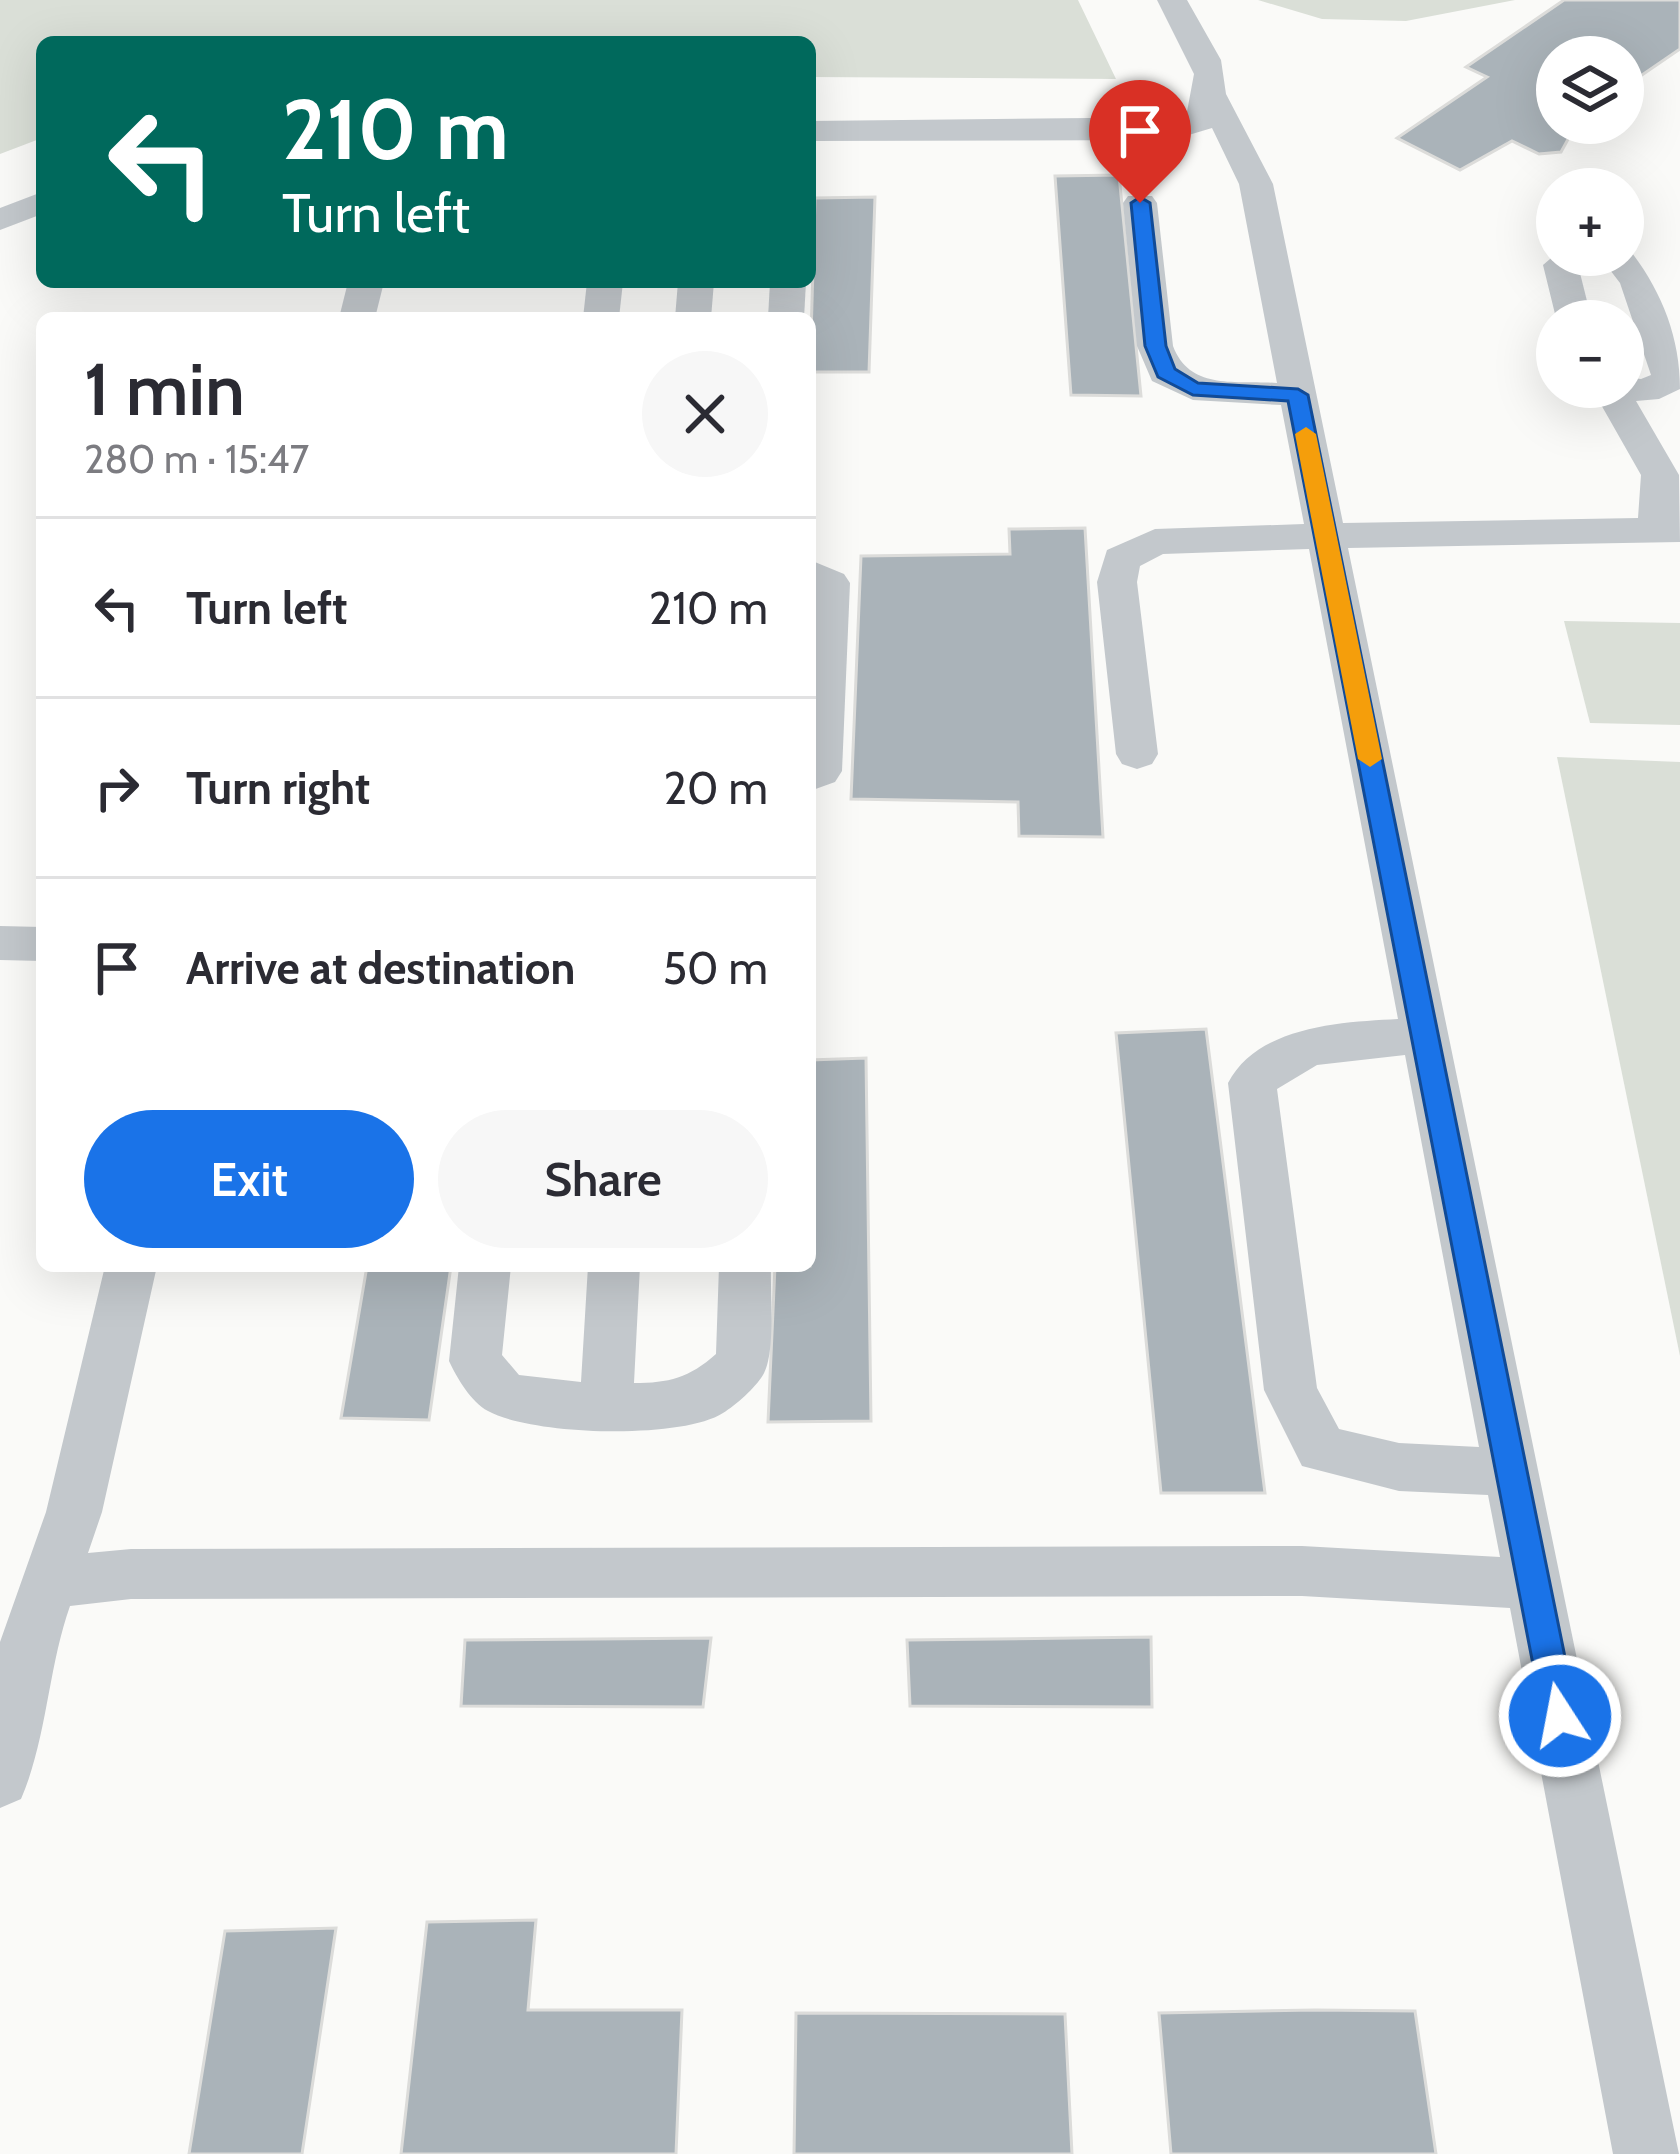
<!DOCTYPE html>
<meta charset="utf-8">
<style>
:root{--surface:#fff;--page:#f7f7f7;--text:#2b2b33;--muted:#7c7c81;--line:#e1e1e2;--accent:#1a73e8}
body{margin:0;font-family:Cabin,sans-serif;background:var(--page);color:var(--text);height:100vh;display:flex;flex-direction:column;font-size:45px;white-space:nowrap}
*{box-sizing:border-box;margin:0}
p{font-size:39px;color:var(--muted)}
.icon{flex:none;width:66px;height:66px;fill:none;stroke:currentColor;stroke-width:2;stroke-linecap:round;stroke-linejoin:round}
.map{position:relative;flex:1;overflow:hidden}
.details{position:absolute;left:36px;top:312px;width:780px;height:960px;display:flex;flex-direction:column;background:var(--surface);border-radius:18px;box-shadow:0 12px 48px #0002}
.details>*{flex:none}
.top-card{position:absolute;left:36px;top:36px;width:780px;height:252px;border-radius:18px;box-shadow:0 12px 48px #0002;background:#00695c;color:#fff;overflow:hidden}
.controls{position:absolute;left:1536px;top:36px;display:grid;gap:24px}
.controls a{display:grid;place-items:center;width:108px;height:108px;border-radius:50%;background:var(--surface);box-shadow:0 12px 48px #0002;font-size:60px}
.pin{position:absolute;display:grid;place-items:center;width:102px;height:102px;color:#fff;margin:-123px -51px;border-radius:50% 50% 50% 0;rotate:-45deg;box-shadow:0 0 12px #0007}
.pin .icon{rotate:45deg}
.me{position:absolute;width:132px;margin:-66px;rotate:349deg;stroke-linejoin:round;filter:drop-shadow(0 0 9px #0008)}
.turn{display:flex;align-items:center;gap:42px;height:252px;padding:0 48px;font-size:54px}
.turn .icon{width:156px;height:156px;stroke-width:2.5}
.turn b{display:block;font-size:84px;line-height:102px}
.round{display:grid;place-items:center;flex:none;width:126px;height:126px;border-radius:63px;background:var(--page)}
.headline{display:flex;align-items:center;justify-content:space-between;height:204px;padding:0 48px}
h1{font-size:72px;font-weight:600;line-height:90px}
.cta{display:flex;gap:24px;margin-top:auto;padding:24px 48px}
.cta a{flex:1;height:138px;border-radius:72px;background:var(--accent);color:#fff;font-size:48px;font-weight:600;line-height:138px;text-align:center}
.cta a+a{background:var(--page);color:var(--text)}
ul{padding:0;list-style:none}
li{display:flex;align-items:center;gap:36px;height:180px;padding:0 48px;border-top:3px solid var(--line)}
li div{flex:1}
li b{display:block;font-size:45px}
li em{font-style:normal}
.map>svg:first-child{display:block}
.green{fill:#dadfd7}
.building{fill:#aab3b9;stroke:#dcdcda;stroke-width:3}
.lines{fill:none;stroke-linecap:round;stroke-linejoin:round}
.street{fill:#c3c8cc;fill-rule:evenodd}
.route{fill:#1a73e8;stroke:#114b97;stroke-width:3}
.slow{fill:#f59e0b}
</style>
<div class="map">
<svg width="1680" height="2154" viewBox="0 0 1680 2154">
<rect width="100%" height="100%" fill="#fafaf8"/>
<g class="green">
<polygon points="0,0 1078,0 1116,79 810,77 810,42 42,42 42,138 0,154"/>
<polygon points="1258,0 1515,0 1406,21 1322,19"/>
<polygon points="1564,621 1680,623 1680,725 1590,723"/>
<polygon points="1557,757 1680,762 1680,1356"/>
</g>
<g class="building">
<polygon points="1564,0 1680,0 1680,49 1623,88 1623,57 1557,57 1557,123 1577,123 1561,152 1539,154 1512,141 1460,170 1397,138 1487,77 1466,67"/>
<polygon points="1119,175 1141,396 1071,395 1055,176"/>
<polygon points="875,197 869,372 810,372 815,198"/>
<polygon points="1085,528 1103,837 1019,836 1018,802 851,799 861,556 1010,554 1009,529"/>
<polygon points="1206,1029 1265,1493 1161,1493 1116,1033"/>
<polygon points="866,1058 871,1421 768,1422 775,1266 810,1266 810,1060"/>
<polygon points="367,1266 451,1266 429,1420 341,1418"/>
<polygon points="1151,1637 1152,1707 910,1706 907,1640"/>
<polygon points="711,1638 703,1707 461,1706 465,1640"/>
<polygon points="536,1920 528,2010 682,2010 676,2154 401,2154 427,1922"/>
<polygon points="336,1928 302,2154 189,2154 225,1931"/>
<polygon points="1315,2010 1415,2011 1436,2154 1171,2154 1159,2013"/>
<polygon points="796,2013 1065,2014 1072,2154 794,2154"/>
</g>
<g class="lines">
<g class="street">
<path d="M1157,0H1187L1221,60L1226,94L1273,184L1343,523L1638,518L1641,475L1591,387H1623V377L1641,379L1651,375L1620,283L1607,266L1579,269L1592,321L1557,322L1543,265L1557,253L1623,255V247L1629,249C1661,290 1680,336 1680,389L1659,399L1636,401L1679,475L1680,542L1348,548L1679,2154H1613L1510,1608L1302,1596L131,1599L70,1606C48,1668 47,1739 21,1799L0,1808V1642L46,1512L105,1266H157L102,1512L88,1553L131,1549L1302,1546L1500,1557L1488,1495L1399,1491L1302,1466L1264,1390L1228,1083C1258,1026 1341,1022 1398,1019L1309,549L1163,554L1140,566L1137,582L1158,754L1152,764L1137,769L1122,764L1116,754L1097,582L1107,550L1155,529L1304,524L1281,405L1193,400L1152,381L1137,346L1123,203L1128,196H1152L1157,203L1173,346C1190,391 1236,380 1277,383L1239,184L1212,128L1172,140L810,141V121L1186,117L1194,74ZM1405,1055L1479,1447L1399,1443L1339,1429L1317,1388L1277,1089L1317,1065Z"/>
<polygon points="42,192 42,214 0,230 0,208"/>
<polygon points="348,282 384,282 375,318 339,318"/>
<polygon points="587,282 623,282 619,318 583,318"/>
<polygon points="678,282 714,282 711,318 675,318"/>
<polygon points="770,282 806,282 804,318 768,318"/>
<polygon points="810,560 844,574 850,583 842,771 835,782 810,791"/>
<polygon points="0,926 42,927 42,961 0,960"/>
<path d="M459,1266H511L502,1355L519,1375L581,1382L588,1266H640L634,1383C669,1383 689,1378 716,1354L719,1266H771C770,1293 776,1354 763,1375C755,1388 736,1405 723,1413C681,1440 531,1435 488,1411C471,1402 457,1378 449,1361Z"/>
</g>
</g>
<polygon class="route" points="1140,197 1150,203 1166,346 1175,369 1198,383 1298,389 1308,395 1577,1716 1572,1727 1560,1731 1548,1727 1543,1716 1288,401 1193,395 1158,377 1145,346 1131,203"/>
<polygon class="slow" points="1306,427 1316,434 1382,759 1370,767 1358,759 1295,434"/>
</svg>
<div class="controls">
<a><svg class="icon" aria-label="layers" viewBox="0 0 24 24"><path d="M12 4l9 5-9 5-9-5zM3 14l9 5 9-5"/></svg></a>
<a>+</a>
<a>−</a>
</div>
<div class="pin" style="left:1140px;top:203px;background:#d93025"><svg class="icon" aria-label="arrive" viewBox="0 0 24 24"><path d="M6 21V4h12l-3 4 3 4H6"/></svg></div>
<svg class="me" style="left:1560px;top:1716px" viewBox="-20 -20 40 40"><circle r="17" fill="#1a73e8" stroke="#fff" stroke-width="3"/><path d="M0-11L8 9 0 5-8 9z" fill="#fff"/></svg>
<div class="top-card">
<div class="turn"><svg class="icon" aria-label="left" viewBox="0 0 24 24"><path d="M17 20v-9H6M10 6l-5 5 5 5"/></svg><div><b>210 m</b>Turn left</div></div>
</div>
<section class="details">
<div class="headline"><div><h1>1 min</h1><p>280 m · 15:47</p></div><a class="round"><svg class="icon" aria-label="close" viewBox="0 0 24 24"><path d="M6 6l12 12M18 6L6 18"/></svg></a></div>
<ul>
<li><svg class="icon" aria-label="left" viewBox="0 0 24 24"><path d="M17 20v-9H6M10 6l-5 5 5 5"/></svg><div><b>Turn left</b></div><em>210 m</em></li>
<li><svg class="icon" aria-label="right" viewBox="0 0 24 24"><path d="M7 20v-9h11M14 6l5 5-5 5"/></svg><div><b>Turn right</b></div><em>20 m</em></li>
<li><svg class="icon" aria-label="arrive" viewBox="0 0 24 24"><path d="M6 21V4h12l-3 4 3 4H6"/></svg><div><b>Arrive at destination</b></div><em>50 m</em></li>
</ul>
<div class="cta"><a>Exit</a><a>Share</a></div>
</section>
</div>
